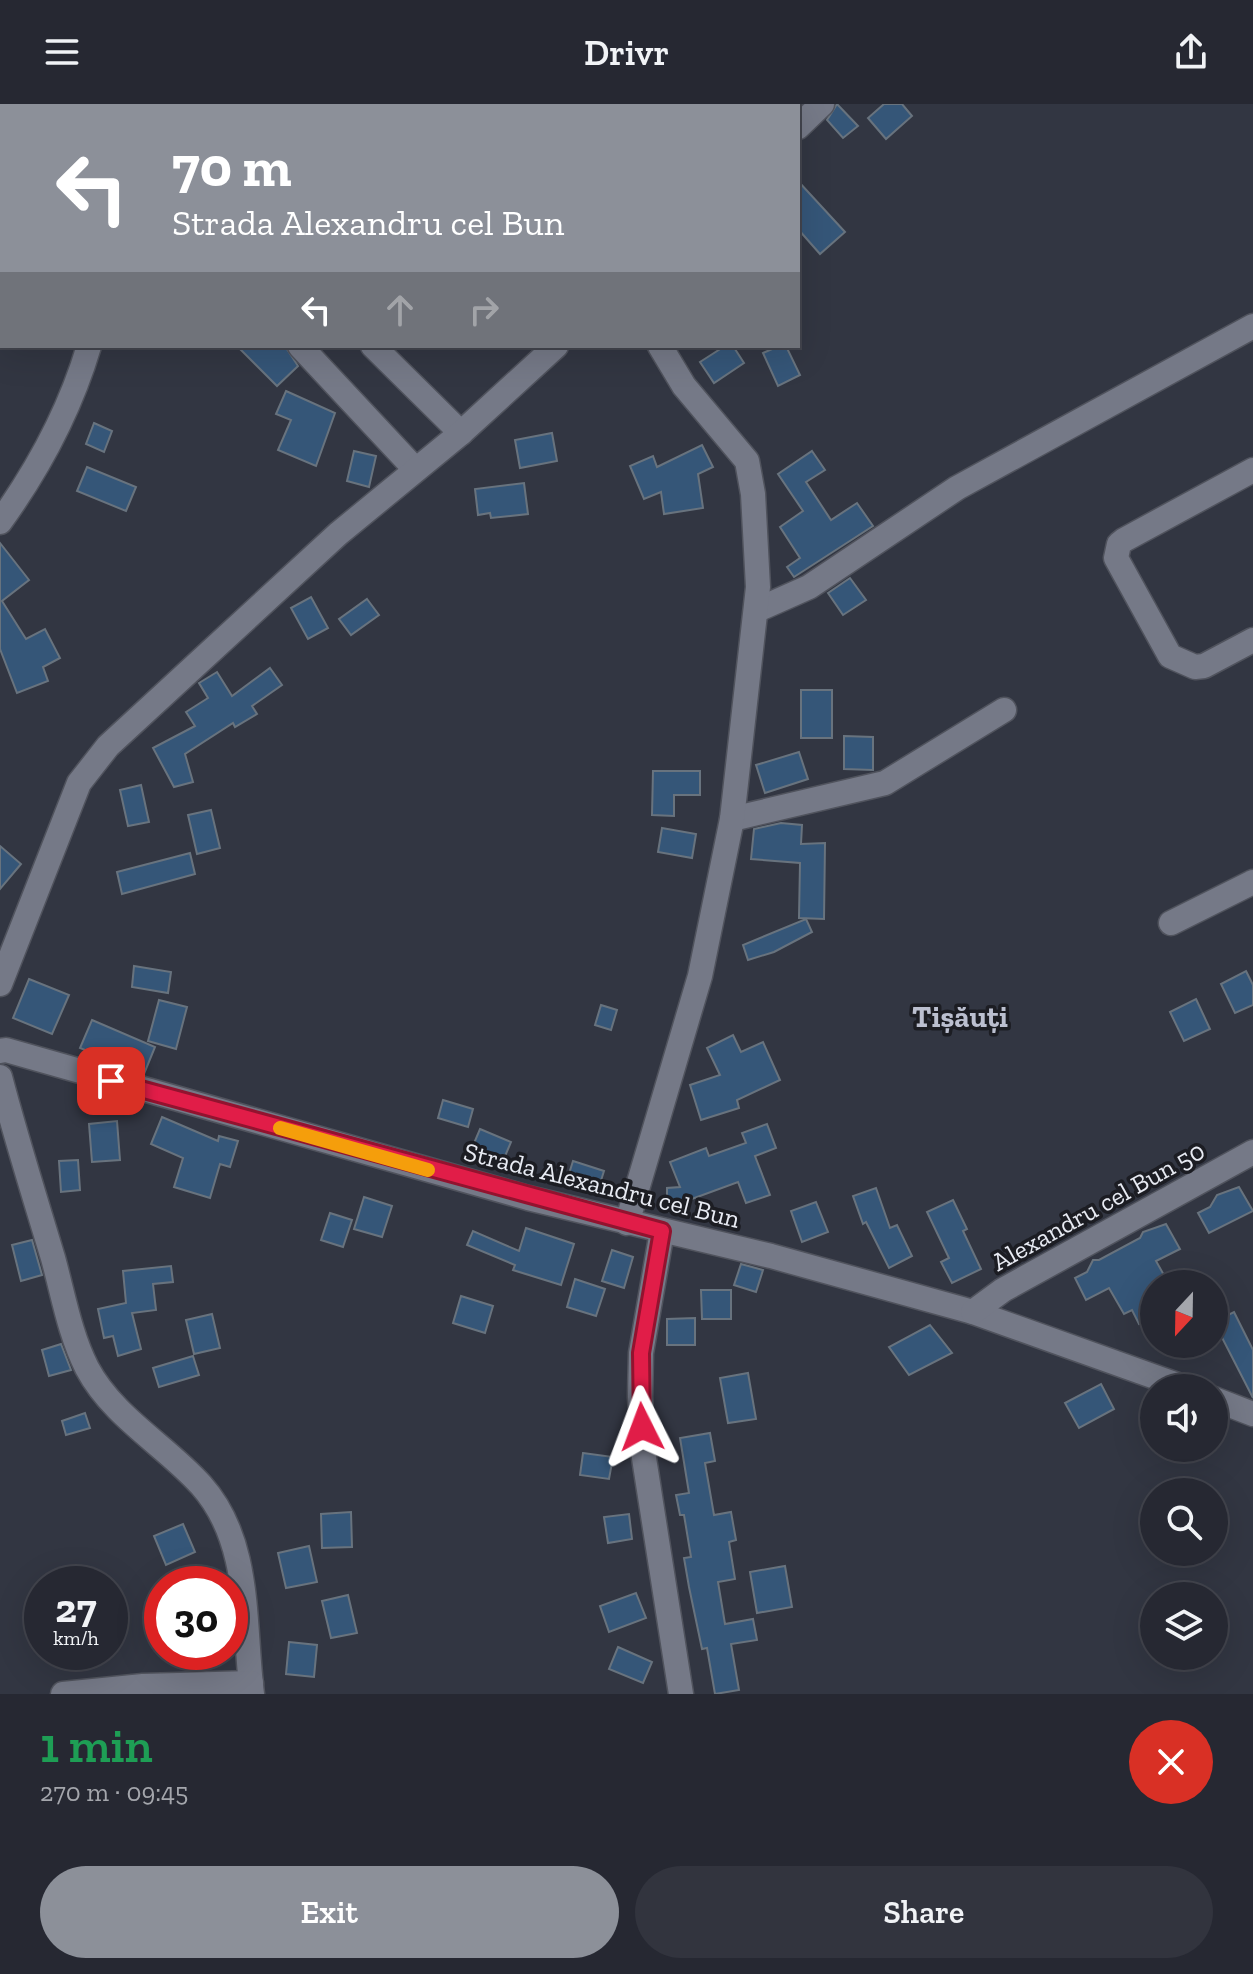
<!DOCTYPE html>
<meta charset="utf-8">
<style>
:root{--surface:#262832;--page:#32343e;--text:#f1f3f6;--muted:#a4a6ac;--line:#42444d;--accent:#8c9099}
body{margin:0;font-family:"Zilla Slab",serif;background:var(--page);color:var(--text);height:100vh;display:flex;flex-direction:column;font-size:30px;white-space:nowrap}
*{box-sizing:border-box;margin:0}
p{font-size:26px;color:var(--muted)}
.icon{flex:none;width:44px;height:44px;fill:none;stroke:currentColor;stroke-width:2;stroke-linecap:round;stroke-linejoin:round}
.map{position:relative;height:1590px;overflow:hidden}
.side{display:flex;flex-direction:column;background:var(--surface);flex:1}
.side>*{flex:none}
.hud{position:absolute;left:0px;top:0px;width:800px;height:244px;box-shadow:0 8px 32px #0002,0 0 0 2px var(--line);background:#8c9099;color:#fff;overflow:hidden}
.needle{width:52px;rotate:202deg}
.fabs{position:absolute;left:1140px;top:1166px;display:grid;gap:16px}
.fabs a{display:grid;place-items:center;width:88px;height:88px;border-radius:50%;background:var(--surface);box-shadow:0 8px 32px #0002,0 0 0 2px var(--line);font-size:40px}
.speed{position:absolute;left:24px;top:1462px;display:flex;gap:16px;font-size:40px;font-weight:700;text-align:center}
.speed>*{display:grid;place-content:center;width:104px;height:104px;border-radius:50%;background:var(--surface);box-shadow:0 8px 32px #0002,0 0 0 2px var(--line);line-height:1}
.speed small{font-size:20px;font-weight:400}
.speed .limit{border:12px solid #d22;background:#fff;color:#111}
.pin{position:absolute;display:grid;place-items:center;width:68px;height:68px;color:#fff;margin:-34px;border-radius:16px;box-shadow:0 4px 12px #0006}
.me{position:absolute;width:88px;margin:-44px;rotate:357deg;stroke-linejoin:round;filter:drop-shadow(0 0 6px #0008)}
.turn{display:flex;align-items:center;gap:28px;height:168px;padding:0 40px;font-size:36px}
.turn .icon{width:104px;height:104px;stroke-width:2.5}
.turn b{display:block;font-size:56px;line-height:68px}
.lanes{display:flex;align-items:center;height:76px;padding:0 40px;background:#0003;justify-content:center;gap:40px;direction:ltr}
.lanes .off{opacity:.35}
.round{display:grid;place-items:center;flex:none;width:84px;height:84px;border-radius:42px;background:var(--page)}
.summary{display:flex;align-items:center;justify-content:space-between;height:136px;padding:0 40px}
h1{font-size:48px;font-weight:600;line-height:60px;color:#1e9e55}
.button{display:flex;gap:16px;margin-top:auto;padding:16px 40px}
.button a{flex:1;height:92px;border-radius:48px;background:var(--accent);color:#fff;font-size:32px;font-weight:600;line-height:92px;text-align:center}
.button a+a{background:var(--page);color:var(--text)}
header{display:flex;justify-content:space-between;align-items:center;height:104px;padding:0 40px;background:var(--surface);font-size:36px;font-weight:600}
.map>svg:first-child{display:block}
.building{fill:#355678;stroke:#68737e;stroke-width:2}
.lines{fill:none;stroke-linecap:round;stroke-linejoin:round}
.minor-casing{stroke:#50535d;stroke-width:27}
.path{stroke:#9296a0;stroke-width:4;stroke-dasharray:8 4;stroke-linecap:butt}
.minor{stroke:#757987;stroke-width:24}
.route-casing{stroke:#92132f;stroke-width:20}
.route{stroke:#e11d48;stroke-width:14}
.slow{stroke:#f59e0b;stroke-width:14}
.labels{text-anchor:middle;dominant-baseline:central;stroke-width:7;stroke-linejoin:round;paint-order:stroke}
.street-label{font-size:26px;fill:#e8ebf3;stroke:#1c1d23}
.quarter-label{font-size:30px;font-weight:bold;fill:#bbbfcf;stroke:#1c1d23}
</style>
<header><svg class="icon" aria-label="menu" viewBox="0 0 24 24"><path d="M4 6h16M4 12h16M4 18h16"/></svg>Drivr<svg class="icon" aria-label="share" viewBox="0 0 24 24"><path d="M12 15V3M7 8l5-5 5 5M5 13v7h14v-7"/></svg></header>
<div class="map">
<svg width="1253" height="1590" viewBox="0 0 1253 1590">
<rect width="100%" height="100%" fill="#323642"/>
<g class="building">
<polygon points="837,0 858,22 843,34 827,16"/>
<polygon points="884,0 902,0 912,12 886,35 868,14"/>
<polygon points="798,77 845,128 820,150 798,125"/>
<polygon points="237,242 285,242 298,262 277,282"/>
<polygon points="725,242 733,242 744,259 714,279 700,258"/>
<polygon points="779,242 786,242 800,271 778,282 763,249"/>
<polygon points="286,287 335,309 316,362 278,346 291,316 276,310"/>
<polygon points="94,319 112,327 104,348 86,340"/>
<polygon points="552,329 557,357 520,364 515,336"/>
<polygon points="702,341 713,363 698,370 703,404 664,410 661,388 644,395 630,362 653,352 657,363"/>
<polygon points="354,347 376,352 369,383 347,377"/>
<polygon points="812,347 825,366 806,378 831,416 857,399 873,422 794,473 787,463 800,454 780,423 803,407 778,370"/>
<polygon points="87,363 136,383 126,407 77,387"/>
<polygon points="524,379 528,410 491,414 490,409 478,411 475,385"/>
<polygon points="0,439 29,476 2,497 26,535 45,525 60,554 43,563 48,577 17,589 0,545"/>
<polygon points="850,474 866,496 843,511 828,489"/>
<polygon points="311,493 328,524 308,535 291,504"/>
<polygon points="367,495 379,511 351,531 339,515"/>
<polygon points="270,564 282,581 252,602 257,610 235,623 233,619 185,650 193,678 174,683 153,644 195,622 186,608 208,594 199,579 217,568 232,592"/>
<rect x="801" y="586" width="31" height="48"/>
<polygon points="844,632 873,633 873,666 844,665"/>
<polygon points="799,648 808,675 765,689 756,661"/>
<polygon points="653,667 700,667 700,691 674,691 674,712 652,711"/>
<polygon points="141,681 149,718 128,722 120,686"/>
<polygon points="211,706 220,744 197,750 188,711"/>
<polygon points="781,719 802,721 801,740 825,739 824,815 799,814 800,759 751,755 754,725"/>
<polygon points="662,724 696,730 692,754 658,748"/>
<polygon points="0,742 21,760 0,785"/>
<polygon points="190,749 195,770 122,790 117,768"/>
<polygon points="806,815 812,828 774,848 748,856 743,841"/>
<polygon points="134,862 171,868 168,889 132,883"/>
<polygon points="1246,867 1253,881 1253,901 1235,909 1221,880"/>
<polygon points="29,875 69,891 52,930 13,914"/>
<polygon points="1196,895 1210,925 1184,937 1170,908"/>
<polygon points="159,896 187,903 176,945 148,937"/>
<polygon points="601,901 617,906 611,926 595,921"/>
<polygon points="92,916 155,943 144,970 80,944"/>
<polygon points="733,931 741,948 763,938 780,976 737,996 739,1004 701,1016 690,981 720,971 707,944"/>
<polygon points="443,996 473,1005 468,1023 438,1014"/>
<polygon points="162,1013 218,1037 219,1032 238,1037 230,1063 220,1060 210,1094 174,1083 183,1054 151,1040"/>
<polygon points="117,1017 120,1056 92,1058 89,1020"/>
<polygon points="767,1020 776,1044 755,1052 770,1091 746,1099 738,1078 689,1096 689,1107 667,1108 667,1084 680,1083 670,1058 706,1044 709,1052 746,1039 742,1029"/>
<polygon points="480,1025 511,1038 503,1057 472,1044"/>
<polygon points="78,1056 80,1086 61,1088 59,1057"/>
<polygon points="573,1057 604,1067 598,1086 567,1076"/>
<polygon points="1239,1083 1253,1107 1209,1129 1198,1109 1210,1103 1217,1091"/>
<polygon points="876,1084 890,1124 897,1121 912,1152 889,1164 866,1118 863,1120 853,1092"/>
<polygon points="364,1093 392,1102 382,1133 354,1125"/>
<polygon points="953,1096 967,1125 963,1127 981,1165 952,1179 941,1158 949,1154 927,1108"/>
<polygon points="816,1098 828,1128 802,1138 791,1107"/>
<polygon points="330,1109 352,1116 343,1143 321,1136"/>
<polygon points="1166,1120 1180,1145 1156,1157 1169,1180 1154,1180 1154,1213 1139,1220 1132,1206 1124,1210 1109,1184 1086,1196 1075,1174 1087,1168 1093,1156 1099,1156 1140,1134 1143,1128"/>
<polygon points="526,1124 574,1140 561,1181 513,1166 515,1161 467,1141 473,1127 519,1147"/>
<polygon points="32,1136 42,1171 21,1177 12,1141"/>
<polygon points="612,1146 633,1153 624,1184 602,1177"/>
<polygon points="741,1160 763,1166 756,1188 734,1181"/>
<polygon points="171,1162 173,1178 153,1180 156,1206 132,1209 141,1245 118,1252 113,1232 104,1234 98,1205 126,1199 123,1167"/>
<polygon points="575,1175 605,1185 596,1212 567,1203"/>
<polygon points="701,1186 731,1186 731,1215 702,1215"/>
<polygon points="461,1192 493,1202 485,1229 453,1219"/>
<polygon points="1234,1208 1253,1246 1253,1294 1214,1218"/>
<polygon points="212,1210 220,1244 194,1250 186,1216"/>
<polygon points="695,1214 695,1241 667,1241 667,1215"/>
<polygon points="930,1221 952,1249 909,1271 889,1243"/>
<polygon points="61,1240 71,1266 49,1272 42,1246"/>
<polygon points="193,1252 199,1271 159,1283 153,1264"/>
<polygon points="748,1269 756,1315 728,1319 720,1274"/>
<polygon points="1101,1280 1114,1305 1079,1324 1065,1299"/>
<polygon points="85,1309 90,1324 66,1331 62,1317"/>
<polygon points="710,1329 715,1357 705,1359 714,1411 731,1408 736,1436 729,1438 735,1475 718,1478 725,1520 753,1515 757,1536 731,1540 739,1586 715,1590 707,1544 702,1545 689,1483 684,1454 691,1453 684,1411 680,1411 676,1391 689,1389 680,1334"/>
<polygon points="583,1349 613,1353 609,1375 580,1371"/>
<polygon points="351,1408 352,1443 322,1444 321,1410"/>
<polygon points="629,1410 632,1435 608,1439 604,1413"/>
<polygon points="183,1420 195,1448 166,1461 154,1432"/>
<polygon points="309,1442 317,1478 286,1484 278,1449"/>
<polygon points="785,1462 792,1503 757,1509 750,1468"/>
<polygon points="636,1489 646,1514 609,1528 600,1502"/>
<polygon points="348,1491 357,1529 331,1534 322,1497"/>
<polygon points="289,1538 317,1541 314,1573 286,1570"/>
<polygon points="618,1543 652,1558 643,1579 609,1565"/>
</g>
<g class="lines">
<defs>
<g id="minor">
<polyline points="70,0 71,2"/>
<polyline points="798,23 822,0"/>
<polyline points="300,242 415,365"/>
<polyline points="373,242 461,329"/>
<polyline points="1253,366 1124,436 1119,440 1116,454 1170,552 1195,563 1204,562 1253,536"/>
<path d="M0,418C39,364 70,306 89,242"/>
<polyline points="757,506 809,483 957,384 1253,222"/>
<polyline points="732,715 885,679 1004,606"/>
<polyline points="1171,819 1253,778"/>
<polyline points="0,880 79,679 108,642 338,430 461,329 556,242"/>
<polyline points="0,947 6,946 528,1094 771,1152 973,1208 1186,1284"/>
<path d="M0,973C16,1034 35,1094 53,1154C63,1190 70,1231 87,1264C113,1313 165,1341 201,1381C252,1438 243,1520 252,1590"/>
<polyline points="627,1119 700,872 732,715 758,483 753,390 747,357 684,282 660,242"/>
<polyline points="662,1127 641,1249 640,1293 644,1354 681,1590"/>
<polyline points="973,1208 1003,1186 1253,1048"/>
<polyline points="1214,1295 1253,1310"/>
<polyline points="63,1590 143,1582 251,1579"/>
</g>
</defs>
<use href="#minor" class="minor-casing"/>
<polyline class="path" points="200,0 201,2"/>
<use href="#minor" class="minor"/>
</g>
<g class="lines">
<defs>
<polyline id="route" points="111,977 662,1127 641,1249 642,1323"/>
</defs>
<use href="#route" class="route-casing"/>
<use href="#route" class="route"/>
<polyline class="slow" points="280,1024 428,1066"/>
</g>
<g class="labels">
<g class="street-label">
<text transform="translate(602 1081) rotate(14)">Strada Alexandru cel Bun</text>
<text transform="translate(1098 1102) rotate(-29)">Alexandru cel Bun 50</text>
</g>
<g class="quarter-label">
<text x="960" y="913">Tișăuți</text>
</g>
</g>
</svg>
<div class="fabs">
<a><svg class="needle" viewBox="-14 -14 28 28"><path d="M0-13l5 13h-10z" fill="#e53935"/><path d="M0 13l5-13h-10z" fill="#a4a6ac"/></svg></a>
<a><svg class="icon" aria-label="sound" viewBox="0 0 24 24"><path d="M4 9h4l5-4v14l-5-4H4zM17 9q2 3 0 6"/></svg></a>
<a><svg class="icon" aria-label="search" viewBox="0 0 24 24"><circle cx="10" cy="10" r="6"/><path d="M15 15l6 6"/></svg></a>
<a><svg class="icon" aria-label="layers" viewBox="0 0 24 24"><path d="M12 4l9 5-9 5-9-5zM3 14l9 5 9-5"/></svg></a>
</div>
<div class="speed"><div>27<small>km/h</small></div><div class="limit">30</div></div>
<div class="pin" style="left:111px;top:977px;background:#d93025"><svg class="icon" aria-label="arrive" viewBox="0 0 24 24"><path d="M6 21V4h12l-3 4 3 4H6"/></svg></div>
<svg class="me" style="left:642px;top:1323px" viewBox="-20 -20 40 40"><path d="M0-17L14 15 0 8-14 15z" fill="#e11d48" stroke="#fff" stroke-width="4"/></svg>
<div class="hud">
<div class="turn"><svg class="icon" aria-label="left" viewBox="0 0 24 24"><path d="M17 20v-9H6M10 6l-5 5 5 5"/></svg><div><b>70 m</b>Strada Alexandru cel Bun</div></div>
<div class="lanes"><svg class="icon" aria-label="left" viewBox="0 0 24 24"><path d="M17 20v-9H6M10 6l-5 5 5 5"/></svg><svg class="icon off" aria-label="ahead" viewBox="0 0 24 24"><path d="M12 20V5M6 11l6-6 6 6"/></svg><svg class="icon off" aria-label="right" viewBox="0 0 24 24"><path d="M7 20v-9h11M14 6l5 5-5 5"/></svg></div>
</div>
</div>
<section class="side">
<div class="summary"><div><h1>1 min</h1><p>270 m · 09:45</p></div><a class="round" style="background:#d93025;color:#fff"><svg class="icon" aria-label="close" viewBox="0 0 24 24"><path d="M6 6l12 12M18 6L6 18"/></svg></a></div>
<div class="button"><a>Exit</a><a>Share</a></div>
</section>
